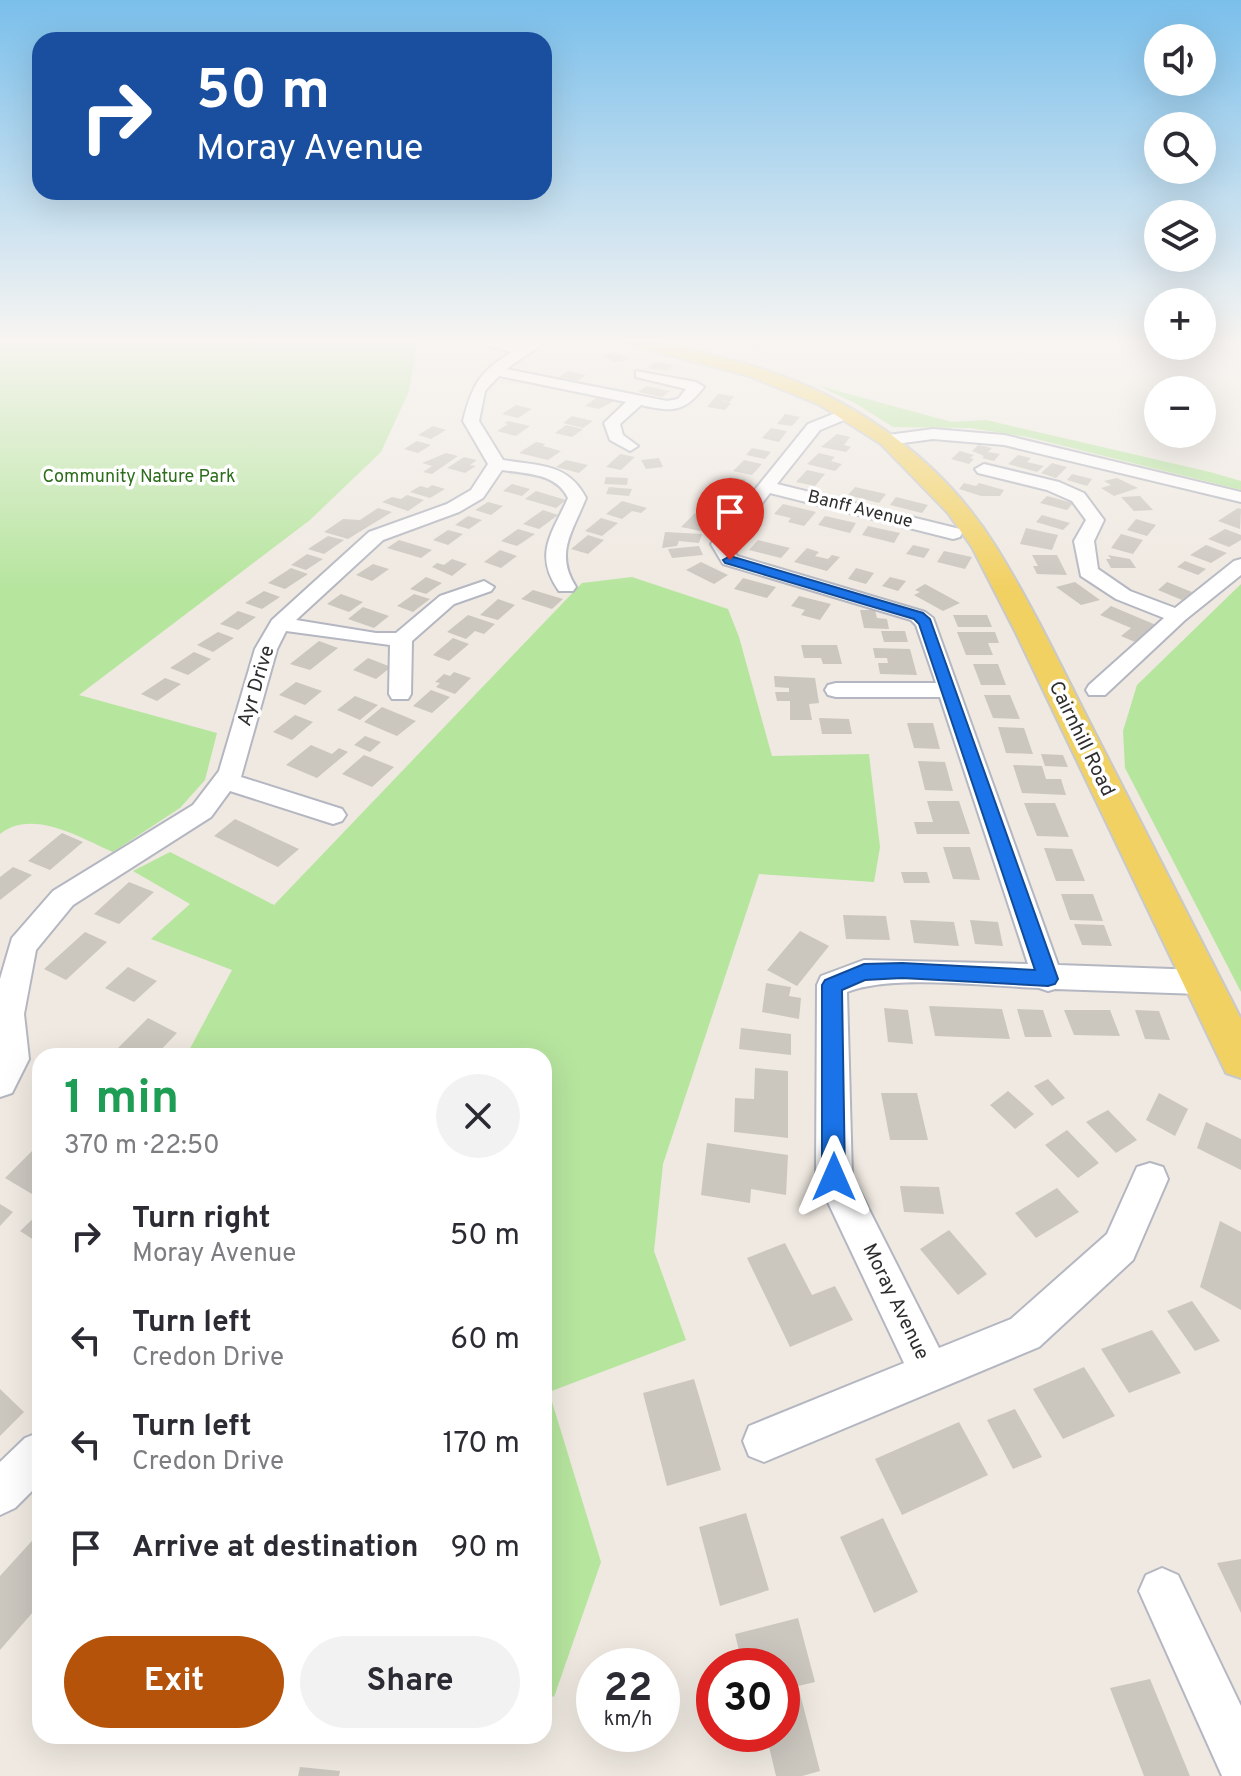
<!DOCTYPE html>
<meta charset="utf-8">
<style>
:root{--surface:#fff;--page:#f2f2f3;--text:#2b2b33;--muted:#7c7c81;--accent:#b45309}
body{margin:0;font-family:Overpass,sans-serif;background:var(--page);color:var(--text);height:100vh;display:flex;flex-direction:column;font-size:30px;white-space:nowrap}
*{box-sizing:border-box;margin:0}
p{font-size:26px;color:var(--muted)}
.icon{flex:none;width:44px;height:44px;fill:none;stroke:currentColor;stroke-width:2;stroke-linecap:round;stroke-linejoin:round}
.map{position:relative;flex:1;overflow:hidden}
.panel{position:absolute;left:32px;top:1048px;width:520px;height:696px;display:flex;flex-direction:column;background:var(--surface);border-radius:24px;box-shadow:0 8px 32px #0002}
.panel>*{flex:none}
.guide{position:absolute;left:32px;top:32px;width:520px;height:168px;border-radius:24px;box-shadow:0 8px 32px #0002;background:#1a4fa0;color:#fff;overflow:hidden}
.tools{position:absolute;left:1144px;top:24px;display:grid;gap:16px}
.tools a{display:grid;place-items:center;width:72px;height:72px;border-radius:50%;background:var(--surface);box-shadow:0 8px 32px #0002;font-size:40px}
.speed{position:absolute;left:576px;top:1648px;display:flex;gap:16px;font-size:40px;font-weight:700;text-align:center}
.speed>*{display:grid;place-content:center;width:104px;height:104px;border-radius:50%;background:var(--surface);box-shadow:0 8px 32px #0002;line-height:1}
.speed small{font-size:20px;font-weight:400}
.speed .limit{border:12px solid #d22;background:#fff;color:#111}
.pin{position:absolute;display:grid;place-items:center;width:68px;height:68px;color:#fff;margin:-82px -34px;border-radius:50% 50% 50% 0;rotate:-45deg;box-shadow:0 0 8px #0007}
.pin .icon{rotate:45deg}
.me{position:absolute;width:88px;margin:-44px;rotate:0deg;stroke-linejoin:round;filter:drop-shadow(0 0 6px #0008)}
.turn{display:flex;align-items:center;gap:28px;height:168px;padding:0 32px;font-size:36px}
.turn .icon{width:104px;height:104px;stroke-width:2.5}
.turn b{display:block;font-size:56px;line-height:68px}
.round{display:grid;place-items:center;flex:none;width:84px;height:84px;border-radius:42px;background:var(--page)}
.headline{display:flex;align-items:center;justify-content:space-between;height:136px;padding:0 32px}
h1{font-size:48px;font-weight:700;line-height:60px;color:#1e9e55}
.button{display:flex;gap:16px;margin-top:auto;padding:16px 32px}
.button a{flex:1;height:92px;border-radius:48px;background:var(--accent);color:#fff;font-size:32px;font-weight:700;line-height:92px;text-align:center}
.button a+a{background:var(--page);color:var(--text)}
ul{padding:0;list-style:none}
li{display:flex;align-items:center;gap:24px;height:104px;padding:0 32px}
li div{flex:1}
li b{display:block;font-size:30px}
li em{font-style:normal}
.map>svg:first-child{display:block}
.green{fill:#b6e59e}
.building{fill:#cbc7bf}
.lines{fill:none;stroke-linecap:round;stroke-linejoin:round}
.minor-casing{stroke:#b4b7c1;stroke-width:4}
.major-casing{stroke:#c9c9c9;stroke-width:4}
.minor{fill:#fff;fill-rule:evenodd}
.major{fill:#f2d163;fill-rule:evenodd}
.route{fill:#1a73e8;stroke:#114b97;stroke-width:2}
.labels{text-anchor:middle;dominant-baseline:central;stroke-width:7;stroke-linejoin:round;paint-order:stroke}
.far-park-label{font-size:18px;fill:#2c6e1b;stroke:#fff}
.far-street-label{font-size:18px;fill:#2e2e2e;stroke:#fff}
.street-label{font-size:20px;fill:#2e2e2e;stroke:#fff}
</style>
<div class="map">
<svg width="1241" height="1776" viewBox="0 0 1241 1776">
<rect width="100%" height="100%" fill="#efe9e1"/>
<g class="green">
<path d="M0,339H418L409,391L381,452L310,520L79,695L217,733L205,780L180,808L113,852C80,838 33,808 0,834Z"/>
<polygon points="819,386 952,422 986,420 1210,472 1241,481 1241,490 1028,437 970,428 893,427 855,403"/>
<polygon points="632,577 728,609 739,637 772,756 869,754 880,847 874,882 759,874 663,1164 654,1251 686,1340 549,1392 601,1562 554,1697 544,1693 544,1056 186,1056 232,970 151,939 190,904 133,871 170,852 274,905 582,583"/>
<polygon points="1241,584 1241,992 1125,768 1123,731 1137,685"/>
</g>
<g class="building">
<polygon points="728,339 760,339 769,341 759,349 747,347 750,344 725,342"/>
<polygon points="614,352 631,359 615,362 601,356"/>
<polygon points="654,362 674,365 667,371 648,368"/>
<polygon points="567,371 586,375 578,381 559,377"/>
<polygon points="646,386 670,391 662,397 638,392"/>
<polygon points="718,394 734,396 730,402 720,400 731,403 725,410 707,407"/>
<polygon points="596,398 614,401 599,409 585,406"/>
<polygon points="516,405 532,409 518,418 502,414"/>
<polygon points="785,414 800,417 792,426 777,424"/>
<polygon points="572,416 593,421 583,428 563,423"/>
<polygon points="508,421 530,426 516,436 497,431 508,424 504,423"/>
<polygon points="566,425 583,429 572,437 555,433"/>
<polygon points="433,426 446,430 431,439 418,435"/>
<polygon points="771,428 787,431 779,442 762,438"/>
<polygon points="837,434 850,437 844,445 851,447 846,452 821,447"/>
<polygon points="417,441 431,445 418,453 404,449"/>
<polygon points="536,442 545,444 543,446 561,451 548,460 519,453"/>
<polygon points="978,445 992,448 988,452 1000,454 994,461 982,458 984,456 972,451"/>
<polygon points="752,448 771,452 765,459 746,455"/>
<polygon points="960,451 974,455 970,458 974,459 969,464 951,459"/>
<polygon points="446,453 458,456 432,474 423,472 432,466 422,463"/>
<polygon points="819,453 835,457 831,461 842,464 835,471 807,464"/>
<polygon points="620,454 635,457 621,470 606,467"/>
<polygon points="1018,455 1031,458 1027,462 1044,466 1037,472 1008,464"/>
<polygon points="464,457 477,460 470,465 476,466 465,473 447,468"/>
<polygon points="659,458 663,467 646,469 641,460"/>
<polygon points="566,460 588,465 579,473 556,467"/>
<polygon points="744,460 762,464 752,475 733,471"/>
<polygon points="1052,463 1067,467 1056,478 1041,473"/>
<polygon points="807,470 825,474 815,486 796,482"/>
<polygon points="1072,474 1092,479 1087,486 1067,480"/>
<polygon points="606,477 628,478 627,485 604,484"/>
<polygon points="730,477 746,480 734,492 719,489"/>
<polygon points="1117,478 1138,488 1114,496 1101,488 1111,485 1104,481"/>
<polygon points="964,483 976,486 979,483 1004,490 1000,496 981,496 959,489"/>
<polygon points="512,484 530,489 522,496 503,491"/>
<polygon points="432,485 445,489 430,498 410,492 420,486 428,488"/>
<polygon points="609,487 632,489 629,496 606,494"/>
<polygon points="855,487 886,494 879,503 848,495"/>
<polygon points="536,491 566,500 556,508 525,499"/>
<polygon points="407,495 424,500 408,511 382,502 392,497 401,499"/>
<polygon points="713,495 731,500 718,513 700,508"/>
<polygon points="1047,496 1073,503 1067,510 1040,503"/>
<polygon points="1140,496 1153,510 1134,511 1121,497"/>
<polygon points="896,497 928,505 922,513 890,505"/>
<polygon points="622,501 647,508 641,513 632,511 622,519 606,514"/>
<polygon points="488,502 503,506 491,515 475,510"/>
<polygon points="783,504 816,512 804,526 788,522 791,518 774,514"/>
<polygon points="378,508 392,512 348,539 324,532 343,519 360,520"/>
<polygon points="1238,508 1241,509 1240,529 1218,521"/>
<polygon points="543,510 558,515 539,529 523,524"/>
<polygon points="695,513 714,518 701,531 681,527"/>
<polygon points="1042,515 1070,523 1063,530 1036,522"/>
<polygon points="468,516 482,520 469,529 455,525"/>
<polygon points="825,516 856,523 850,533 818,525"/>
<polygon points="601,518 618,523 602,536 585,531"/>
<polygon points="1136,519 1156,525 1147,536 1127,530"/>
<polygon points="868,526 900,533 894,543 862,535"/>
<polygon points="1026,528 1058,535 1052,550 1020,544"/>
<polygon points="518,529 535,534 517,546 501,541"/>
<polygon points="1225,529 1241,535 1241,540 1229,547 1208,539"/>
<polygon points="448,530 463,534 448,545 433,540"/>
<polygon points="665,532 702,534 699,543 679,541 677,546 662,548"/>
<polygon points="1121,534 1143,540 1133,554 1111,548"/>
<polygon points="588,535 604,540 588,554 571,549"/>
<polygon points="328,536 344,540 324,554 308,549"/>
<polygon points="399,540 432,550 421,558 387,548"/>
<polygon points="758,540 790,548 781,558 749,550"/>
<polygon points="913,545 930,549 924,558 906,554"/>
<polygon points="1206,545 1227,553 1211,563 1190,555"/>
<polygon points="699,546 703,555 672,558 668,549"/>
<polygon points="807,548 819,552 815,556 828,559 832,555 840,557 827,571 794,562"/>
<polygon points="500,550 517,556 501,568 484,562"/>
<polygon points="944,551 972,557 965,569 937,562"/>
<polygon points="307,554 323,559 306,570 291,565"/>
<polygon points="1032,555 1057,555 1067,575 1037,574 1033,566 1038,566"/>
<polygon points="1108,555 1130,559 1136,568 1111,568 1106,559 1111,559"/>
<polygon points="452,559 467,564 452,576 432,567 437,563 444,565"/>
<polygon points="1185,561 1206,569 1198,575 1177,567"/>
<polygon points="701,562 728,575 714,584 686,570"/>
<polygon points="373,564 389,569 372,581 356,575"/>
<polygon points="291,568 308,574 285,589 268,583"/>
<polygon points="856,568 874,573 866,584 848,579"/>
<polygon points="426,577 442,583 426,594 410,589"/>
<polygon points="890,577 906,581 898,591 882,586"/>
<polygon points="743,578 776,587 767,598 734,589"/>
<polygon points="1075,582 1100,600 1081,605 1056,587"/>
<polygon points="1167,582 1192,592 1182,600 1158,590"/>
<polygon points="925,584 960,603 943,611 914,595 920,592 915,590"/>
<polygon points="533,590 563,599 552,609 521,599"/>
<polygon points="264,591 280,597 262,609 245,603"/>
<polygon points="341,594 363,602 349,612 327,604"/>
<polygon points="414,594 430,599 413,612 397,606"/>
<polygon points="799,596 831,604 820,620 801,615 805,610 791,606"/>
<polygon points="498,599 515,605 498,620 480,615"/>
<polygon points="1111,606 1156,625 1135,642 1121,636 1131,628 1100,615"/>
<polygon points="363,607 389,616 374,628 348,619"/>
<polygon points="860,610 875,610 877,618 887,619 889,629 864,628"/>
<polygon points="238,611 256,617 238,630 220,624"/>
<polygon points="468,615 495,624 484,634 475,631 466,639 447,632"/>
<polygon points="953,615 987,615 992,627 958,627"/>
<polygon points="881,631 905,631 908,642 884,642"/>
<polygon points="218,632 234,638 213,652 197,645"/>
<polygon points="957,632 995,632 999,643 988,643 993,655 966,655"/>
<polygon points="453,638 469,644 449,661 433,655"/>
<polygon points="319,641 338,648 310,670 290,664"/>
<polygon points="801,645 837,645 842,664 823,664 821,658 804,658"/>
<polygon points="873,648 910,649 917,675 880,674 878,663 888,663 887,658 875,658"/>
<polygon points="194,652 211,659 188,675 170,668"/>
<polygon points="368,658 391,667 376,679 353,670"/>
<polygon points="973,664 998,664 1006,685 981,685"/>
<polygon points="454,672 471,678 455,694 436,687 440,683 435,682 444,674 450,676"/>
<polygon points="774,676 815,678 819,703 809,704 812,720 790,720 790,701 777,701 775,692 789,692 789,688 775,687"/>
<polygon points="165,678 181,684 157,701 141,694"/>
<polygon points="296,682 322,691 305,705 279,695"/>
<polygon points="431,690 450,697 432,713 413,706"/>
<polygon points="984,695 1010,695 1020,719 993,718"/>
<polygon points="355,696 378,705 360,720 337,710"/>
<polygon points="382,707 416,721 397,736 364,722"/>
<polygon points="295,715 313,722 292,740 273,732"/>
<polygon points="819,718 849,719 852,734 822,734"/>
<polygon points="907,723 933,723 940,749 914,748"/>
<polygon points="998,727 1024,728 1033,754 1006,753"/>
<polygon points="365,736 381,742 370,752 354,745"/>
<polygon points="311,745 332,754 339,748 348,752 317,778 286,765"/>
<polygon points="1041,754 1063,755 1068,767 1045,766"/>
<polygon points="364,755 394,767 372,787 342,774"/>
<polygon points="918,761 945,762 953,791 925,790"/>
<polygon points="1013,765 1042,766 1046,779 1061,779 1066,795 1022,793"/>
<polygon points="927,801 959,801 970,834 917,834 914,822 933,822"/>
<polygon points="1024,803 1055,803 1069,837 1037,836"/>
<polygon points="235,819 299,849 278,867 214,836"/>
<polygon points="62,833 83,842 50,870 28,861"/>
<polygon points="943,847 970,847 980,880 953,879"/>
<polygon points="1044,848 1072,849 1085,881 1056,881"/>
<polygon points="13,867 32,875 0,900 0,877"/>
<polygon points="901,872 927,872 930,883 904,883"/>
<polygon points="129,882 154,892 119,924 94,914"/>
<polygon points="1061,894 1093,894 1103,921 1070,920"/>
<polygon points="843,915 886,916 890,940 846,939"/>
<polygon points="910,920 954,922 959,946 914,943"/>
<polygon points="970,920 998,922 1003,946 975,944"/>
<polygon points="1074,924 1104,925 1112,946 1082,945"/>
<polygon points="800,931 829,946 797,986 767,970"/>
<polygon points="85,932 107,942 66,980 44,969"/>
<polygon points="128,967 157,981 134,1002 105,988"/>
<polygon points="766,983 791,987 789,996 801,998 799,1019 762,1012"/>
<polygon points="929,1006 1002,1009 1010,1039 935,1036"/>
<polygon points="884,1008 908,1010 913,1044 888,1042"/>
<polygon points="1017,1009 1043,1010 1052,1037 1025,1037"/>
<polygon points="1064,1010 1110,1010 1120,1036 1074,1035"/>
<polygon points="1135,1010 1159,1011 1170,1040 1145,1039"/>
<polygon points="148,1018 177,1033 155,1056 110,1056"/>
<polygon points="741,1028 791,1034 791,1055 739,1049"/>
<polygon points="755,1068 788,1071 788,1138 734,1132 735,1098 754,1099"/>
<polygon points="1048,1079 1065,1098 1052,1106 1034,1086"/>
<polygon points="1008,1091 1034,1114 1015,1129 990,1105"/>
<polygon points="881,1093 917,1093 928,1140 890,1140"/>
<polygon points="1159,1093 1188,1109 1175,1136 1146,1120"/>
<polygon points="1108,1110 1137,1140 1116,1153 1086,1122"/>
<polygon points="1206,1122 1241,1139 1241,1170 1197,1148"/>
<polygon points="1067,1130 1099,1163 1078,1178 1045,1145"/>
<polygon points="40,1143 40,1186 32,1194 5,1178"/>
<polygon points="707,1143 788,1155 786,1195 751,1189 750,1203 701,1195"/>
<polygon points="900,1186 939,1187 944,1214 904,1212"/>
<polygon points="1057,1188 1079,1212 1036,1238 1015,1213"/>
<polygon points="0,1204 13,1212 0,1226"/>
<polygon points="40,1212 40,1244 20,1231"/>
<polygon points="1220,1221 1241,1232 1241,1310 1200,1287"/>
<polygon points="949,1230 987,1274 958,1295 920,1249"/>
<polygon points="785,1243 812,1295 835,1286 853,1320 790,1347 747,1258"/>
<polygon points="1192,1301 1220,1341 1195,1351 1167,1311"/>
<polygon points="1152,1330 1181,1373 1129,1393 1101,1349"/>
<polygon points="1084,1367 1115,1416 1063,1439 1033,1389"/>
<polygon points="694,1379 721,1470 667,1486 643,1393"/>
<polygon points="0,1389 24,1412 0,1436"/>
<polygon points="1015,1409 1042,1457 1013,1469 987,1420"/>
<polygon points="959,1422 988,1475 902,1515 875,1459"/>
<polygon points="746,1513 769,1590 720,1606 699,1527"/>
<polygon points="883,1518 918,1592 874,1613 840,1537"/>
<polygon points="40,1532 40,1604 0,1650 0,1576"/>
<polygon points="1241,1559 1241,1613 1217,1563"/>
<polygon points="798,1618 815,1682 798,1686 820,1771 802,1776 776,1776 766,1734 782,1734 782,1666 734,1666 742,1663 735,1634"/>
<polygon points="1150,1679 1190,1776 1144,1776 1110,1688"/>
<polygon points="300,1767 340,1771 339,1776 298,1776"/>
</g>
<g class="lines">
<defs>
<g id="minor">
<path d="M463,339H492L523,345L533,339H550L506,369L667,401L678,399L686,389L636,377V371L696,382L704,387C684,413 672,412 641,405L620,424L623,435L638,446L630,451L610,440L604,423L626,402L499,376L485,391L479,421L503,460C539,466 568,463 586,498C573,531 554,553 576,587L573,591H559C533,554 552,534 568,498C556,473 527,474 502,470L483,498L459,512L383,540L296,620L376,633H396L440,596L484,581L494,587L491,591L454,604L412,641L411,694L408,699H392L389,694L390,645L286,631L277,649L241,777L342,809L346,815L342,821L333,824L230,791L211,817L73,905L36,950L24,1014L29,1059L12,1093L0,1097V979L12,938L53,891L193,805L219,771L255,649L272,620L369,532L447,504L471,490L488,464L463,421C472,385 480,371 512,352Z"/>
<path d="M848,408L854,410V416L820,430L777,484L960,529L962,533L960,537L953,539L770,493L731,544L737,556L925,612L933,618L1058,965L1200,970L1211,973L1215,982L1211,991L1200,994L1055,989L1048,991L1039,988C988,986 891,974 847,992L852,1176L939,1348L1011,1319L1107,1234L1137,1167L1150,1163L1163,1167L1168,1179L1133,1260L1039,1347L764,1462L749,1456L743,1441L749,1426L904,1363L816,1177L817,985L821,976L864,960L1028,964L940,697H836L828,695L825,690L828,685L836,683H936L916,625L911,620L723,564L711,544L808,424Z"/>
<polygon points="933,429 1004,435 1241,492 1241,502 1004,445 933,439 888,445 880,440 888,435"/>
<polygon points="984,464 1059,482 1084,493 1104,520 1094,541 1098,569 1130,591 1175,608 1234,561 1241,559 1241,575 1185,620 1105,695 1089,695 1086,690 1089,685 1164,618 1116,599 1081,576 1074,541 1086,520 1072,501 1047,490 978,473 975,469"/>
<polygon points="40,1432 40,1483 15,1508 0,1515 0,1462 25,1438"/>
<polygon points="1162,1568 1178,1575 1241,1706 1241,1776 1222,1776 1139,1591 1146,1575"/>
</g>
<path id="major" d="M619,339C658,339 694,350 731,360C839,387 937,452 996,547C1034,608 1065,675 1098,739C1146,832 1193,925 1241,1019V1078L1226,1073L1015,631L972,547L948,513L881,444L820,405L749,376L622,343Z"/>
</defs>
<use href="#minor" class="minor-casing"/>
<use href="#major" class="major-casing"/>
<use href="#minor" class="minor"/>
<use href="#major" class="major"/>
</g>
<linearGradient id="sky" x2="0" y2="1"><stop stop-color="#7abfeb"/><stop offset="0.58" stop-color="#f8f5f2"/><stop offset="1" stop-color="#f8f5f2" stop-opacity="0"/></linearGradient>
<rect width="1241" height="588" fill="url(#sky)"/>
<polygon class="route" points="730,556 923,613 930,619 1058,979 1055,984 1048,986 902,978 865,980 842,990 845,1177 842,1185 834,1188 826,1185 822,1177 822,985 825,980 864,964 902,963 1035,970 919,624 914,619 725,563 723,560"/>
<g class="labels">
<g class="far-park-label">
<text x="139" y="477">Community Nature Park</text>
</g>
<g class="far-street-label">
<text transform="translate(860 510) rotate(14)">Banff Avenue</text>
</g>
<g class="street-label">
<text transform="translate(257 686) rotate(-73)">Ayr Drive</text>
<text transform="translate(1081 739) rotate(64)">Cairnhill Road</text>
<text transform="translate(895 1302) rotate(64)">Moray Avenue</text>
</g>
</g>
</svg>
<div class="tools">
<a><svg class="icon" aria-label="sound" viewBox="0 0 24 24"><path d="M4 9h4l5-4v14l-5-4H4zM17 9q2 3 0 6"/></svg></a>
<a><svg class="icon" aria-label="search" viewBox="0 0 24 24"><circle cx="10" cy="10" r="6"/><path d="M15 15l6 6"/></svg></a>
<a><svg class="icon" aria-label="layers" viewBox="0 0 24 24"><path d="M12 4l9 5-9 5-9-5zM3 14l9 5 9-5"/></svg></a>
<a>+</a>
<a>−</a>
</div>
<div class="speed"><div>22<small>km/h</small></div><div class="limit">30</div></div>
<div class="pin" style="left:730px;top:560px;background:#d93025"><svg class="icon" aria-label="arrive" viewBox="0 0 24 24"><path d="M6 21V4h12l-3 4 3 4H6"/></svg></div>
<svg class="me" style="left:834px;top:1177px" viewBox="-20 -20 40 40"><path d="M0-17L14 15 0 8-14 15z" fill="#1a73e8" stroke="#fff" stroke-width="4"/></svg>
<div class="guide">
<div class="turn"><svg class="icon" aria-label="right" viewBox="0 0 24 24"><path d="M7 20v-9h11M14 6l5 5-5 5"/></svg><div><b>50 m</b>Moray Avenue</div></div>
</div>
<section class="panel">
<div class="headline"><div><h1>1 min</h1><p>370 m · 22:50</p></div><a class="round"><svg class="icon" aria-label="close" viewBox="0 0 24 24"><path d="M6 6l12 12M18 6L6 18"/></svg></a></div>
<ul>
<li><svg class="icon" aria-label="right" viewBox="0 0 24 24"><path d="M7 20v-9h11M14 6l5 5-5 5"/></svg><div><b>Turn right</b><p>Moray Avenue</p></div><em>50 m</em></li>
<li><svg class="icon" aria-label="left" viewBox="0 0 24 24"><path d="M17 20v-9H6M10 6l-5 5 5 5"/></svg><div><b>Turn left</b><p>Credon Drive</p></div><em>60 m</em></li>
<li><svg class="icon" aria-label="left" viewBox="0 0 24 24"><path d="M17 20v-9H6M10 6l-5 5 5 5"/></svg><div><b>Turn left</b><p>Credon Drive</p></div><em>170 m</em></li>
<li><svg class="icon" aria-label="arrive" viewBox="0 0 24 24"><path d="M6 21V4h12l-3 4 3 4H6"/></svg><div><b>Arrive at destination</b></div><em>90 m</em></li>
</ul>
<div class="button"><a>Exit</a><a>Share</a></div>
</section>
</div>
